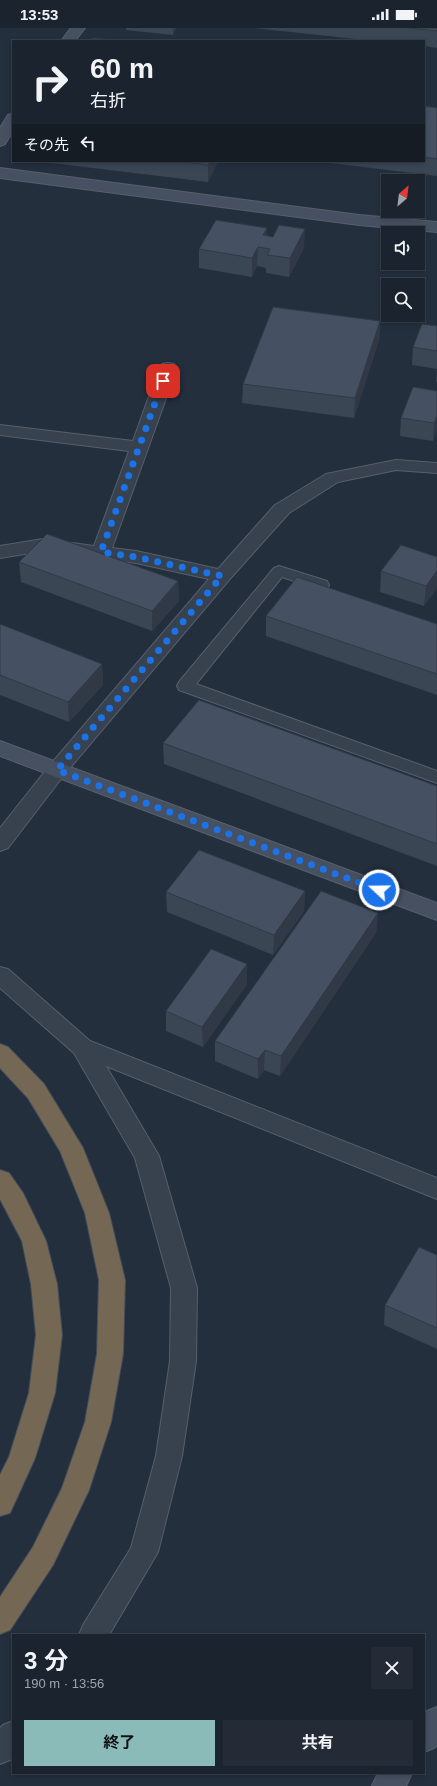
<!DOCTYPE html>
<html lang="ja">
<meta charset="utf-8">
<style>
:root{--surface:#1b232e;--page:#242b36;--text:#f1f3f6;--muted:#a0a4aa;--line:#39404a;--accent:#8bbbb9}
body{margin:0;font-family:Arial,"Noto Sans JP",sans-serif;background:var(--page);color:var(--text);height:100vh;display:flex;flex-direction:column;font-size:15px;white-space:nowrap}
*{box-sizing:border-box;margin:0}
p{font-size:13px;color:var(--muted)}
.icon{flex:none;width:22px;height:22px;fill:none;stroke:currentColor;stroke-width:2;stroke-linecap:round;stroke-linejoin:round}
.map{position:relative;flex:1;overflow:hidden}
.details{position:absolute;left:12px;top:1606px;width:413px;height:140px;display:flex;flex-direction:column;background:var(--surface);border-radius:0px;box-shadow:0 2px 6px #0003,0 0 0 1px var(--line)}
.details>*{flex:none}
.guide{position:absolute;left:12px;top:12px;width:413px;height:122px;border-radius:0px;box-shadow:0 2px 6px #0003,0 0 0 1px var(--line);background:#1b232e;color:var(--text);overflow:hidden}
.needle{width:26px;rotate:28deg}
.tools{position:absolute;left:381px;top:146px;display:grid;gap:8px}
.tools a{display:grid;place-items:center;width:44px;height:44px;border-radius:0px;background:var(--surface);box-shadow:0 2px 6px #0003,0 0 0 1px var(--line);font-size:20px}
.pin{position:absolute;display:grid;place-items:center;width:34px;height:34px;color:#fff;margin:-17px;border-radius:8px;box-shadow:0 2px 6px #0006}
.me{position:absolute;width:44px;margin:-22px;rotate:291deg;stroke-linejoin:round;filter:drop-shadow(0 0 3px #0008)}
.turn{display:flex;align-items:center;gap:14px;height:84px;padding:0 12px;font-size:18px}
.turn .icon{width:52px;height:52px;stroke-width:2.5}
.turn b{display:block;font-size:28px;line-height:34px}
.then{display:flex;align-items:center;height:38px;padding:0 12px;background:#0003;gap:8px;font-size:15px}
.round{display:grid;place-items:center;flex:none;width:42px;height:42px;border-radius:0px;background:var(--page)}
.summary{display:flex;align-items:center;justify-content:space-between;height:68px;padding:0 12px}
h1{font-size:24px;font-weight:700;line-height:30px}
.primary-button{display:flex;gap:8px;margin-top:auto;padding:8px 12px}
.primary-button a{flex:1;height:46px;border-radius:0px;background:var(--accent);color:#111;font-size:16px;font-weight:700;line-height:46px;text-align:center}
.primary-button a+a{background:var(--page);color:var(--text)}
.status{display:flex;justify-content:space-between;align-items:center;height:28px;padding:0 20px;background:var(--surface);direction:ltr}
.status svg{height:11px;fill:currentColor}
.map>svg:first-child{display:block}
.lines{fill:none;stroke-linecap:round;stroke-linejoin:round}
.lane-casing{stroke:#565f6c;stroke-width:2}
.street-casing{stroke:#565f6c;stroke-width:2}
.secondary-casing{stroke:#565f6c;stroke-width:2}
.highway-casing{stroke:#434c59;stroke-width:2}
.lane{fill:#38414e;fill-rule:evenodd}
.street{fill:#38414e;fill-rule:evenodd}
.secondary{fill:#465061;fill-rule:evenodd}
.highway{fill:#746855;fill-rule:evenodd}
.wall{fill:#3b4654}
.shaded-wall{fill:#303945}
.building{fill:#455162;stroke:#303945}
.route{stroke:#1a73e8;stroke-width:7;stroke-dasharray:0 12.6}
</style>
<div class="status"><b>13:53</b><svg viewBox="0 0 49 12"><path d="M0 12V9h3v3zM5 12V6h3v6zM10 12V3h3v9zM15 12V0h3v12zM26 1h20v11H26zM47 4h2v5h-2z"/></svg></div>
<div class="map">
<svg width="437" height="1758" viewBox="0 0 437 1758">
<rect width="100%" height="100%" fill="#242f3e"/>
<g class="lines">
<defs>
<polygon id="lane" points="279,538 327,553 329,557 327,561 321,562 282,549 196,656 437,743 437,755 179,662 177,658 179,654 274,540"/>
<g id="street">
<polygon points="168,335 174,336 177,340 112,520 136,523 218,541 275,477 326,446 396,432 437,435 437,445 396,442 338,454 289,485 229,552 64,747 8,820 0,823 0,800 50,737 209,551 136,535 43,523 0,530 0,518 43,511 94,518 129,423 0,407 0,397 133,413 159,340 162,336"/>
<polygon points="0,939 8,941 90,1013 437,1150 437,1171 106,1038 159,1128 197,1260 196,1333 182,1428 158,1524 109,1607 79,1607 83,1597 131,1520 156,1428 170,1333 171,1260 135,1130 74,1025 0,960"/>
<polygon points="13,1693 13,1729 10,1732 0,1736 0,1700 3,1697"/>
</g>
<g id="secondary">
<polygon points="71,0 85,0 75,13 61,13"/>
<polygon points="13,86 13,103 5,116 0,118 0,100 8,87"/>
<polygon points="0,140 359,187 437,194 437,204 359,197 0,150"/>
<polygon points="0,713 437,875 437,892 0,728"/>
<polygon points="437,1679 437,1717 434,1720 424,1724 424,1686 427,1683"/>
<polygon points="378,1745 412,1745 406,1758 372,1758"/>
</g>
<g id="highway">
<polygon points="0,1016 8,1019 44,1056 83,1120 109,1185 125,1252 123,1326 111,1394 89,1462 53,1537 10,1602 0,1606 0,1569 33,1519 62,1460 85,1394 97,1326 99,1252 85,1185 60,1123 28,1070 0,1040"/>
<polygon points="0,1142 9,1145 23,1165 46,1213 57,1256 62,1307 55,1365 35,1430 10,1485 0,1488 0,1447 9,1429 29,1365 36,1307 31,1256 22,1213 0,1171"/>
</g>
</defs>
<use href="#lane" class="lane-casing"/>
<use href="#street" class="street-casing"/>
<use href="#secondary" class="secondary-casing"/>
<use href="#highway" class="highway-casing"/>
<use href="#lane" class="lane"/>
<use href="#street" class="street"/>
<use href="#secondary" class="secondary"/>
<use href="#highway" class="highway"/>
</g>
<g class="wall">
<polygon points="126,0 176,0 173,7 126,2"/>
<polygon points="254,0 437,0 437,20 424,18 424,13 374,13"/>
<polygon points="424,78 437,80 437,148 314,133 424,133"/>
<polygon points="52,133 218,133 208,154 52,135"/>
<polygon points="266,207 304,220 289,249 266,245 266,240 257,238 252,249 199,240 199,221"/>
<polygon points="380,293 379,312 354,390 242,375 243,356"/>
<polygon points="437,298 437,354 436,354 437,341 412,337 413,319"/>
<polygon points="437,363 437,402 433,413 400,408 401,390"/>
<polygon points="437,529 424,578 380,564 381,543"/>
<polygon points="19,534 178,553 179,573 152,603 21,554"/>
<polygon points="266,588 437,596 437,667 266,608"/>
<polygon points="0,596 102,636 103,657 69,694 0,667"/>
<polygon points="163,715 437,758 437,838 164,736"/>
<polygon points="305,863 304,883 273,927 167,884 166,864"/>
<polygon points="378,885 376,905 280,1048 264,1042 258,1051 215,1033 215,1013"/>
<polygon points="247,956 203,1019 166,1003 166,983"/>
<polygon points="437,1227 437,1321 384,1297 385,1277"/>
</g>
<g class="shaded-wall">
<polygon points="173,0 176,0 173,7"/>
<polygon points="210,133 218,133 208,154 208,137"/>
<polygon points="267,200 266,219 263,207"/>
<polygon points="305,201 304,220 289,249 290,230"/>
<polygon points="258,219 257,238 252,249 252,230"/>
<polygon points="380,293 379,312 354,390 355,370"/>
<polygon points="437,388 437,402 433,413 434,395"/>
<polygon points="437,543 437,561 424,578 426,558"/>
<polygon points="178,553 179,573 152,603 152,583"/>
<polygon points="102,636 103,657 69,694 68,674"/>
<polygon points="305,863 304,883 273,927 274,907"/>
<polygon points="378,885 376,905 280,1048 281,1028"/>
<polygon points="247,936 247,956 203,1019 202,999"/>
<polygon points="265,1022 264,1042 258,1051 258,1031"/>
</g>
<g class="building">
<polygon points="409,0 437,0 437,3"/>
<polygon points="93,10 115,12 114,13 92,13"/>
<polygon points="424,78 437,80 437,131 424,129"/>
<polygon points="175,133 210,133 208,137"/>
<polygon points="216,192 267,200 263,207 273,209 279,197 305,201 290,230 267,227 270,221 258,219 252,230 199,221"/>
<polygon points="273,279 380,293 355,370 243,356"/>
<polygon points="422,296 437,298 437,323 413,319"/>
<polygon points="413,359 437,363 437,388 434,395 401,390"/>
<polygon points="47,506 178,553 152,583 19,534"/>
<polygon points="401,517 437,529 437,543 426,558 381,543"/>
<polygon points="297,549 437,596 437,646 266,588"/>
<polygon points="0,596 102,636 68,674 0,647"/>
<polygon points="199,672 437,758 437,816 163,715"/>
<polygon points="199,822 305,863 274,907 166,864"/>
<polygon points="321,863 378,885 281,1028 265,1022 258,1031 215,1013"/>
<polygon points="211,921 247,936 202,999 166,983"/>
<polygon points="419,1219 437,1227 437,1300 385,1277"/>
</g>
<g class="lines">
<polyline class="route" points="163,353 101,524 136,529 222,548 57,742 379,862"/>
</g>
</svg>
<div class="tools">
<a><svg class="needle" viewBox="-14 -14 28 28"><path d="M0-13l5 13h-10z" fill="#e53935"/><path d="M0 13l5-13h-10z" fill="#a0a4aa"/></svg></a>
<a><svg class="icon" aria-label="sound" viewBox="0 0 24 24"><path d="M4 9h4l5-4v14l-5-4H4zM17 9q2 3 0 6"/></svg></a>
<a><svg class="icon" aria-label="search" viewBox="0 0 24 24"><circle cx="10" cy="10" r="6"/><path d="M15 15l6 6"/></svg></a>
</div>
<div class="pin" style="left:163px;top:353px;background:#d93025"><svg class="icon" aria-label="arrive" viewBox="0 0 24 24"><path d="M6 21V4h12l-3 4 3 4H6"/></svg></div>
<svg class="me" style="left:379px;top:862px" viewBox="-20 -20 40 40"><circle r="17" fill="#1a73e8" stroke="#fff" stroke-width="3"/><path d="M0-11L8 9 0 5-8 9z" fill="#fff"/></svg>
<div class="guide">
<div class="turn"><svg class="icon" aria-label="right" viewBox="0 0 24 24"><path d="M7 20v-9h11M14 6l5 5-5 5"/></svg><div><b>60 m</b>右折</div></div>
<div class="then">その先<svg class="icon" aria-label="left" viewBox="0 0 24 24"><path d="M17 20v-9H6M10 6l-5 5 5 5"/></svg></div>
</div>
<section class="details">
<div class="summary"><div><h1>3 分</h1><p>190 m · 13:56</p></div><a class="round"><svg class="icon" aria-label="close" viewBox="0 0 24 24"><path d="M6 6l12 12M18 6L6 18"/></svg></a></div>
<div class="primary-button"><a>終了</a><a>共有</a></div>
</section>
</div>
